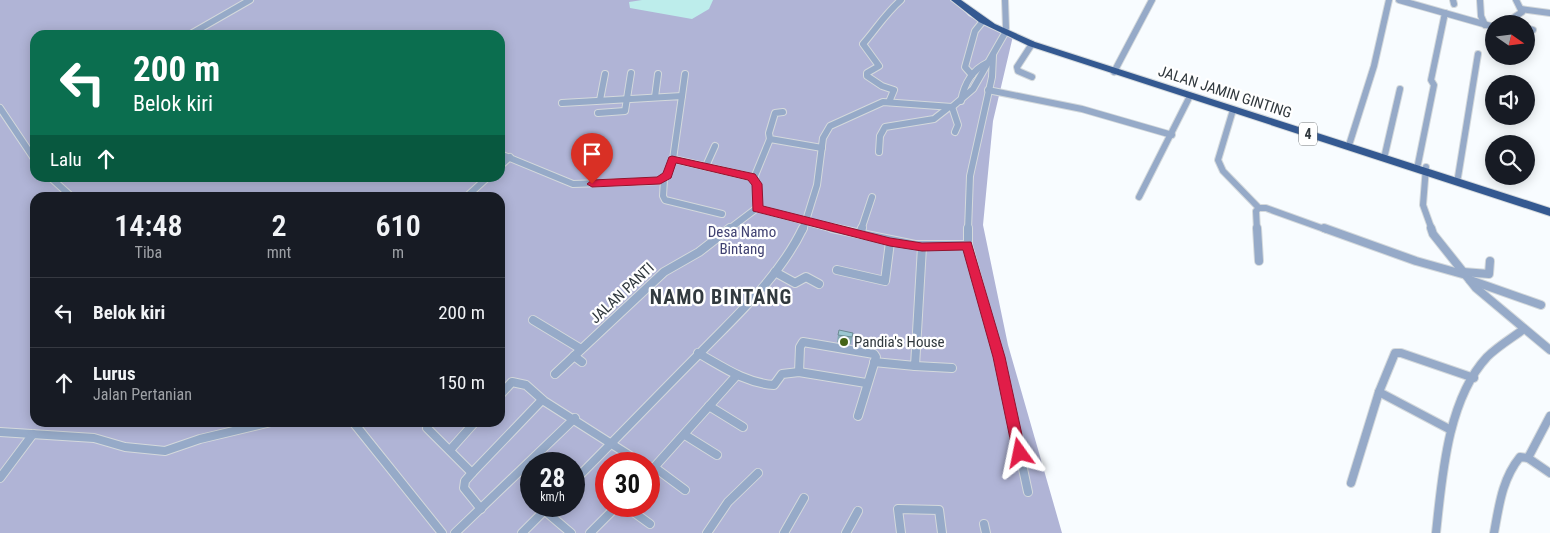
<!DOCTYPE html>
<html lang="id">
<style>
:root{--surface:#171b24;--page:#20242c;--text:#f1f3f6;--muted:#9ea1a6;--line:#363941}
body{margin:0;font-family:"Roboto Condensed",sans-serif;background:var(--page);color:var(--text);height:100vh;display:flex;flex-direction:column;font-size:19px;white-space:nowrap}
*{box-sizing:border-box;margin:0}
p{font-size:16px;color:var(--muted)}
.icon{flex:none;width:28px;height:28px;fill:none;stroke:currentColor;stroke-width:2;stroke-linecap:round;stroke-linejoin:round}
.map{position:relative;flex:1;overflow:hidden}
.details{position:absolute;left:30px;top:192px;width:475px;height:235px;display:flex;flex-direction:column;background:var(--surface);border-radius:15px;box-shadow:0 2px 12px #0003}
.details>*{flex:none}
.top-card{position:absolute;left:30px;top:30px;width:475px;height:152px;border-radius:15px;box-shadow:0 2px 12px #0003;background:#0b6e4f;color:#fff;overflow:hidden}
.needle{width:32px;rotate:104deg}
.buttons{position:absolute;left:1485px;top:15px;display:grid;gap:10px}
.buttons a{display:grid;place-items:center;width:50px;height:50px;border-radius:50%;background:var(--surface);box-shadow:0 2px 12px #0003;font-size:25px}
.speed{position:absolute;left:520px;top:452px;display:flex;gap:10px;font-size:25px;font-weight:700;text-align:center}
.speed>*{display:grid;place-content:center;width:65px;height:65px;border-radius:50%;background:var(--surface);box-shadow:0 2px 12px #0003;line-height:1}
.speed small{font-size:12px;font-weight:400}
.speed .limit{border:8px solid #d22;background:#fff;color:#111}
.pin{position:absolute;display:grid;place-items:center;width:42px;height:42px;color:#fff;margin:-51px -21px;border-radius:50% 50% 50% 0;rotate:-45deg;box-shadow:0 0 5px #0007}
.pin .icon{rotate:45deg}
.me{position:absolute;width:55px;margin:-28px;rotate:348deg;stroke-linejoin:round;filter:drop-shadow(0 0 4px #0008)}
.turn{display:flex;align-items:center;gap:18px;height:105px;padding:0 20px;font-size:22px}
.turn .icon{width:65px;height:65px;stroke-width:2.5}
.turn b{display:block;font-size:35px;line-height:42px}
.then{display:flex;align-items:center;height:48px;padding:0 20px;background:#0003;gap:10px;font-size:19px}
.eta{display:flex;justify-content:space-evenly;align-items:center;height:85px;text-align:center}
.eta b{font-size:30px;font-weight:600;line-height:35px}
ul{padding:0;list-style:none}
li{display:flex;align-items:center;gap:15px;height:70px;padding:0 20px;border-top:1px solid var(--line)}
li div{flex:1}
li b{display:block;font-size:19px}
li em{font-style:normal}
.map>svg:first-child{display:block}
.forest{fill:#b0b4d6;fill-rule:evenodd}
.water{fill:#bdedeb}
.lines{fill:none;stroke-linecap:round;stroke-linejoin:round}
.minor-far1-casing{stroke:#d4d9dc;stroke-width:8}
.minor-casing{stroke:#d4d9dc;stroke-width:10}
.trunk-casing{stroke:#d4d9dc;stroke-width:2}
.minor-far1{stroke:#96aac8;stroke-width:6}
.minor{stroke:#96aac8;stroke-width:8}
.trunk{fill:#345991;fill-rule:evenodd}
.wall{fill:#85abb5}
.building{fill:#9bc7d2;stroke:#6c8b93}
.route{fill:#e11d48;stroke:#92132f}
.poi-dot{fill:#446317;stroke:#fff;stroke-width:2}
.labels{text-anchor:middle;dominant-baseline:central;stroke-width:4.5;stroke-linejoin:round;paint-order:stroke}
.shield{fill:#fff;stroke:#6f7478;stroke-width:1}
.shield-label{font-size:14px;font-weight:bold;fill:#31393e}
.street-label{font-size:15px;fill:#31393e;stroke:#fff}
.park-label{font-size:15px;fill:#404272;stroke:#fff}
.poi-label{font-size:15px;fill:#31393e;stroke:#fff;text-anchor:start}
.district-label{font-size:20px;font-weight:bold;letter-spacing:1px;fill:#31393e;stroke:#fff}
</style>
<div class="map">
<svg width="1550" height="533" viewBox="0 0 1550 533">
<rect width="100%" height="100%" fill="#f8fcff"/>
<path class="forest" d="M0,0H954L969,16L1001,33V36H1013L993,121L983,225L1008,345L1062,533H0ZM35,35H500V178H35ZM35,198H500V422H35ZM531,464H574V506H531ZM606,464H649V506H606Z"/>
<polygon class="water" points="642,0 713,0 709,9 692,19 630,8 629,2"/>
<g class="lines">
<defs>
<g id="minor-far1">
<polyline points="1005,0 1006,28"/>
<polyline points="1399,0 1494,27"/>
<polyline points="1453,0 1454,4"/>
<polyline points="1480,0 1481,16 1485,25"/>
<polyline points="1521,9 1550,13"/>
<polyline points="1515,24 1510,20 1522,12 1516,0"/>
<polyline points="1526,28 1533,30"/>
<polyline points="189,35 250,0"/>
<polyline points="1032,44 1017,67 1018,71 1032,77"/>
<polyline points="1114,72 1152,0"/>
<polyline points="972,75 965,67 975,31 983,21"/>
<polyline points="988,90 1082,109 1172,135"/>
<polyline points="682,96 685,74"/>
<polyline points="655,97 658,74"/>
<polyline points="600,100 605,74"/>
<path d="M961,101C964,85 972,70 987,63"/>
<path d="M889,102L894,90L882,86L867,76V73L879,66L863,44C877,28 885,14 901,0"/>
<polyline points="562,103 682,96 673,159"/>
<polyline points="952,107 958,125 955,132"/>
<polyline points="0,108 35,160"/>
<polyline points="1233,110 1218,160 1223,171 1259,208"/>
<polyline points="783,112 775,113 769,133 770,139 822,148"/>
<polyline points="598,113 625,111 631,73"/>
<polyline points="1350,142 1374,66 1389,0"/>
<polyline points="879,152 880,136 885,127 934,119 948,108"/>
<polyline points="500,154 573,184 660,181 667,175 673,159 751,177 757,184 757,208 837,230"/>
<polyline points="1385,154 1400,89"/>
<polyline points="1418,164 1434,85 1431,80 1445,13"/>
<polyline points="500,166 510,157"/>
<polyline points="706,166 715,146"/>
<polyline points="1426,167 1423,205 1432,230"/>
<polyline points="1458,177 1478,54"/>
<polyline points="51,178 73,198"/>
<polyline points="754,178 770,139"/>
<polyline points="664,179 663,196 665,200 722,214"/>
<polyline points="1139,197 1190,96"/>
<polyline points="465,198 487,178"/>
<polyline points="728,230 757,208"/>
<polyline points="803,230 817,185 823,138 830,126 883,102 952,107 973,89 1005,33"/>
<polyline points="861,230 872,197"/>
<polyline points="968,230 970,176 992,77 993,55"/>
<polyline points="1257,230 1256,211 1259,208 1266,208 1327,230"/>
</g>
<g id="minor">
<polyline points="832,228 915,245 968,245"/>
<polyline points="968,228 968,245 999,357 1028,492"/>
<polyline points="1257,228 1259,261"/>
<polyline points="1324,228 1416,261 1466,275"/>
<polyline points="1431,228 1433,234 1476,288 1550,350"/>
<polyline points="860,234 862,228"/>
<polyline points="837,270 885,281 890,242"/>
<polyline points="775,272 795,283 806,277 819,284"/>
<polyline points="1463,272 1489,274 1490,261"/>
<polyline points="1470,280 1541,305"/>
<polyline points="533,320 581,349"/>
<path d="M698,353C723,367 745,383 774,385L782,374L799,372L866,383"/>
<polyline points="574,356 582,362"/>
<polyline points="874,362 915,366 922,247"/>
<polyline points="915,366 952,368"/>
<polyline points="799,372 800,347 803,342 874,354 876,357 858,416"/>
<polyline points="555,374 664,272 699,252 730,228"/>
<polyline points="1379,392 1451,430"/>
<polyline points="500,395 512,382 526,385 544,401 643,464"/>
<polyline points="709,406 743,427"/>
<polyline points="1550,416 1528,458 1550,473"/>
<polyline points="353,422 442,533"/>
<polyline points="429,422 427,428 472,473 542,400"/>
<polyline points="0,432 94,438 125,447 165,451 200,439 271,422"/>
<polyline points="685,435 717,455"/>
<polyline points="450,450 475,422"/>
<polyline points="654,467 685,490"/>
<polyline points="472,473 465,481 464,488 481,509"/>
<polyline points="649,473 737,375"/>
<polyline points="0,478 33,434"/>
<path d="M574,481C617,438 659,394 702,351C738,314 780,276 803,228"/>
<polyline points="1351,483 1379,392 1395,353 1401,353 1474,378"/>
<polyline points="625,506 650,524"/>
<polyline points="545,511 571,533"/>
<polyline points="984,524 986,533"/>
<polyline points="455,533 575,418"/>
<polyline points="522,533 549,506"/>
<polyline points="590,533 617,506"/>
<polyline points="707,533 728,502 758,473"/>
<polyline points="784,533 804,498"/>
<polyline points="846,533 858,511"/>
<polyline points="901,533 898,509 939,510 942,533"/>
<path d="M1436,533C1442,478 1447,400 1487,357C1498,346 1512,338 1524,329"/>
<path d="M1494,533C1499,506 1502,479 1520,457L1528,458"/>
</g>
<polygon id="trunk" points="951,0 961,0 995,24 1035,42 1550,208 1550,216 1029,46 979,22"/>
</defs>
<use href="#minor-far1" class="minor-far1-casing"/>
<use href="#minor" class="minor-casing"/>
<use href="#trunk" class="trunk-casing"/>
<use href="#minor-far1" class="minor-far1"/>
<use href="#minor" class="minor"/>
<use href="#trunk" class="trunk"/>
</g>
<polygon class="wall" points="853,333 851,344 837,342 838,335"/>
<polygon class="building" points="839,330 853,333 852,337 838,335"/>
<polygon class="route" points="672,156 755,174 762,184 763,206 890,238 922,243 971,242 1005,357 1026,453 1024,458 1020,459 1015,458 1013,453 993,357 963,250 922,251 890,246 753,211 752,185 748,180 676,163 671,178 660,184 592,187 587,184 592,180 657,177 663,173 669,157"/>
<circle class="poi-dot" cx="844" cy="342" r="5"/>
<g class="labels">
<rect class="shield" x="1299" y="122.5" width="18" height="23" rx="4"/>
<g class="shield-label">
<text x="1308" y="134">4</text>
</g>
<g class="street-label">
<text transform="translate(1225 92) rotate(18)">JALAN JAMIN GINTING</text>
<text transform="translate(622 293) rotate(-43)">JALAN PANTI</text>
</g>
<g class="park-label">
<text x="742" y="232">Desa Namo<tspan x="742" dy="17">Bintang</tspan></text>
</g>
<g class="poi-label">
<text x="854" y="342">Pandia's House</text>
</g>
<g class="district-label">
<text x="721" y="297">NAMO BINTANG</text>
</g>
</g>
</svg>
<div class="buttons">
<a><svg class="needle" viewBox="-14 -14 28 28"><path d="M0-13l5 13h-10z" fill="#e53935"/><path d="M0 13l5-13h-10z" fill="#9ea1a6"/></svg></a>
<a><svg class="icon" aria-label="sound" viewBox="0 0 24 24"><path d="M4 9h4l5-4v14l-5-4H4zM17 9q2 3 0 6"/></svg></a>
<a><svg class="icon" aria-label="search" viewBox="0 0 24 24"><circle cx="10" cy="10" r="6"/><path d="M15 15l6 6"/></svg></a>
</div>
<div class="speed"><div>28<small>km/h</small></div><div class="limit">30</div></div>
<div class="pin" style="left:592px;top:184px;background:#d93025"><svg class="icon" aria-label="arrive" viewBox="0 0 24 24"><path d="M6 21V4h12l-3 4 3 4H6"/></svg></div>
<svg class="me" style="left:1020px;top:453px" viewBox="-20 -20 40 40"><path d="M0-17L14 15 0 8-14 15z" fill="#e11d48" stroke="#fff" stroke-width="4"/></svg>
<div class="top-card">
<div class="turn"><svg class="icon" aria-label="left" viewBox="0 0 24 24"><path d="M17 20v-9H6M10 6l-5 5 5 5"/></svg><div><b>200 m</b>Belok kiri</div></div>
<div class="then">Lalu<svg class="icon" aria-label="ahead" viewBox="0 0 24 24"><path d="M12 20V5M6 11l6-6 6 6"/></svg></div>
</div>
<section class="details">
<div class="eta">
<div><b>14:48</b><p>Tiba</p></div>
<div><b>2</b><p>mnt</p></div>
<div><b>610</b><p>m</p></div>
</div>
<ul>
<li><svg class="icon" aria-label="left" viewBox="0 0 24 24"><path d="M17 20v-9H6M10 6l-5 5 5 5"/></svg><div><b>Belok kiri</b></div><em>200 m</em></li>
<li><svg class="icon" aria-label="ahead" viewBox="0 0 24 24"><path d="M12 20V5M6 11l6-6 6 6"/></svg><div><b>Lurus</b><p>Jalan Pertanian</p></div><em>150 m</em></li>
</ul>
</section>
</div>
